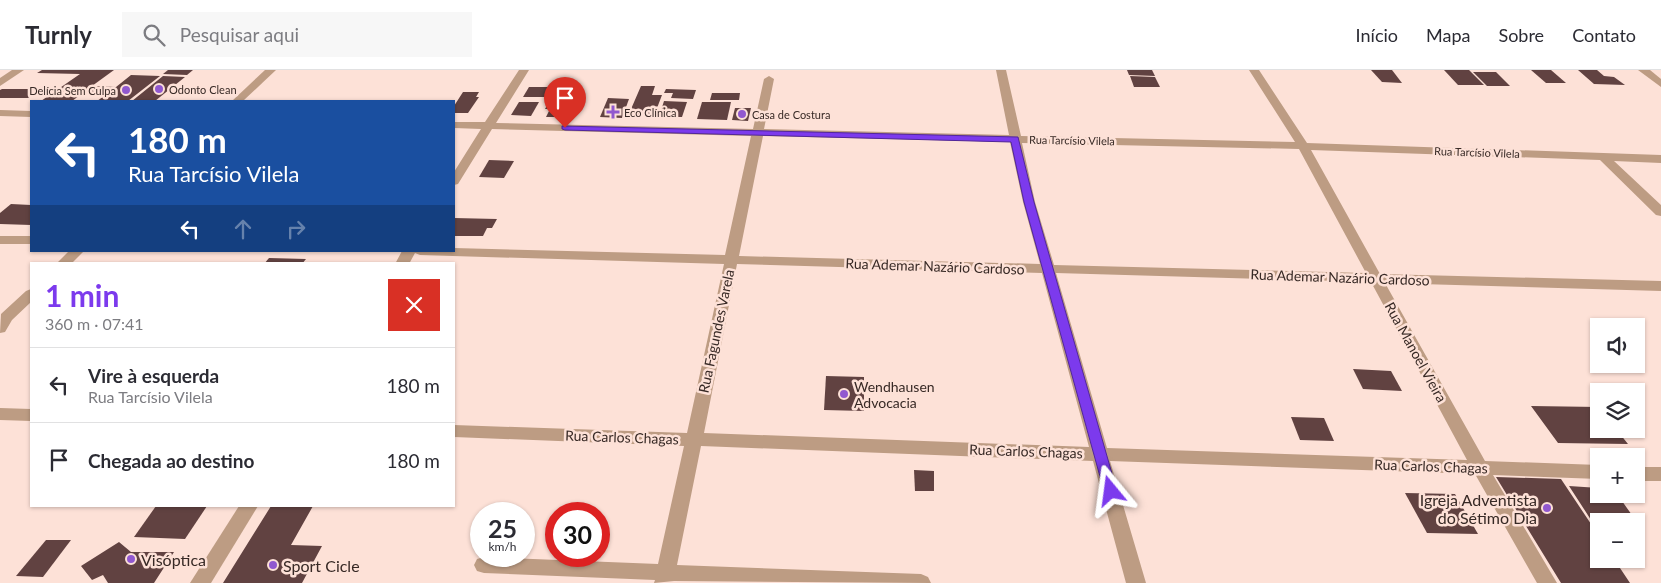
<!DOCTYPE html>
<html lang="pt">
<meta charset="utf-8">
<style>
:root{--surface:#fff;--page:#f7f7f7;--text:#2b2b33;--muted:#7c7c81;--line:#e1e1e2;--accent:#7c3aed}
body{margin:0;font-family:Lato,sans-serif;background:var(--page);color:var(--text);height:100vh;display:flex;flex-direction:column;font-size:19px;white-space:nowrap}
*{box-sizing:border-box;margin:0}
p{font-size:16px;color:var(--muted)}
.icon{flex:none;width:28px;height:28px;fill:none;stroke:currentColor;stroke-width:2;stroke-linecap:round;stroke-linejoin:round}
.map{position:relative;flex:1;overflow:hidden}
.sheet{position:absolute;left:30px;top:192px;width:425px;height:245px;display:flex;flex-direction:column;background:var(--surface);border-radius:0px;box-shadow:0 1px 4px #0004}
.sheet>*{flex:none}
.hud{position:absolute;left:30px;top:30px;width:425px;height:152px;border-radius:0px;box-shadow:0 1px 4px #0004;background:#1a4fa0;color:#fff;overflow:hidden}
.fabs{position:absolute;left:1590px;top:248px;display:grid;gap:10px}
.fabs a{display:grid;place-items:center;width:55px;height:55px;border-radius:0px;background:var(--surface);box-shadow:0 1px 4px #0004;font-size:25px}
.speed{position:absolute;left:470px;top:432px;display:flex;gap:10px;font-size:25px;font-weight:700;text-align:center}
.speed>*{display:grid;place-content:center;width:65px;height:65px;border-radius:50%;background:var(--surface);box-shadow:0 1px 4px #0004;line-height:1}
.speed small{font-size:12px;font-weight:400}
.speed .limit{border:8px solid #d22;background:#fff;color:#111}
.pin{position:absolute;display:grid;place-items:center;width:42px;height:42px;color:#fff;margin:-51px -21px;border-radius:50% 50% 50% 0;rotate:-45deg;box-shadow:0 0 5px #0007}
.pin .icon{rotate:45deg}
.me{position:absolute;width:55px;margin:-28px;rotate:344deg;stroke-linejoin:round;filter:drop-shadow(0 0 4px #0008)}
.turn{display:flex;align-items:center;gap:18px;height:105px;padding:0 15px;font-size:22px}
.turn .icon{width:65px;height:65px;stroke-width:2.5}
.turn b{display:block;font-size:35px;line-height:42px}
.lanes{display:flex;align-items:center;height:48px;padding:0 15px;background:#0003;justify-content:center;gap:25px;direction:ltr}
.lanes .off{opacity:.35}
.round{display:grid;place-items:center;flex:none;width:52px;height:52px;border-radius:0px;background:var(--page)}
.overview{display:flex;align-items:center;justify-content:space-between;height:85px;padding:0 15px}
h1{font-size:30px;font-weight:700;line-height:38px;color:var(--accent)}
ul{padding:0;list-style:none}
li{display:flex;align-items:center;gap:15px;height:75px;padding:0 15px;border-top:1px solid var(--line)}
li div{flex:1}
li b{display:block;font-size:19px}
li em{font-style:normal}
header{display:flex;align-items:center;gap:30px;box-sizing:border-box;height:70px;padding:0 25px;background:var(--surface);border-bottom:1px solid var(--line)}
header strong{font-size:24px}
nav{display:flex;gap:28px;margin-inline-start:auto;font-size:18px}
.search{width:350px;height:45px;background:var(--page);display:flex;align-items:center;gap:12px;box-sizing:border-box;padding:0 18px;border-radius:0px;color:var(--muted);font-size:19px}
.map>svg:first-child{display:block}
.building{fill:#614241}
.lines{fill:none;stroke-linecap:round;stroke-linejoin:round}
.minor{fill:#bd9c83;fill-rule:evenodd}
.route{fill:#7c3aed;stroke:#51269a}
.poi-dot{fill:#9158cf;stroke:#fde1d7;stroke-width:2}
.labels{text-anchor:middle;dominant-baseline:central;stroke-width:5;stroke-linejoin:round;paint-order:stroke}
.far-poi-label{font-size:11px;fill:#372925;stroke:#fde1d7;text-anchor:start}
.far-street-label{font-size:11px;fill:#372925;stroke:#fde1d7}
.street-label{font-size:14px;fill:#372925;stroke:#fde1d7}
.poi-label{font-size:14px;fill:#372925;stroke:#fde1d7;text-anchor:start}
.near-poi-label{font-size:16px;fill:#372925;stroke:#fde1d7;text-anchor:start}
</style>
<header>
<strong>Turnly</strong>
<div class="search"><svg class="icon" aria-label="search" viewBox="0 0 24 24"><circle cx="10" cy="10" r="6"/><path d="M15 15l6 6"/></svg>Pesquisar aqui</div>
<nav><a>Início</a><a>Mapa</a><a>Sobre</a><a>Contato</a></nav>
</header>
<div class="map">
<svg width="1661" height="513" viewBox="0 0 1661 513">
<rect width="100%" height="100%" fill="#fde1d7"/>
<g class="building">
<polygon points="42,0 114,0 92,16 116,17 131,5 160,6 128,31 97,31 107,24 83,23 72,31 41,31 80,4 37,3"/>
<polygon points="168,0 193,0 187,5 163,4"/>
<polygon points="1127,0 1152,0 1155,6 1129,5"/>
<polygon points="1371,0 1392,0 1402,13 1382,12"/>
<polygon points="1444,0 1469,0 1484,15 1458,15"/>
<polygon points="1531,0 1551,0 1566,13 1546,13"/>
<polygon points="1578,0 1597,0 1604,6 1614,7 1625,15 1594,14"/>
<polygon points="1473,2 1496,2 1510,16 1487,16"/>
<polygon points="163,6 185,7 155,31 132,31"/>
<polygon points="1130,6 1155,7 1160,17 1134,17"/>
<polygon points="641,16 655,16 652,25 662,25 654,46 628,46"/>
<polygon points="529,17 551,17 545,27 523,27"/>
<polygon points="2,19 40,19 28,28 0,28 0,20"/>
<polygon points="666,19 696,20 693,29 671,28 673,23 664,23"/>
<polygon points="463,22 479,22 476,27 479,27 468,43 454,43 454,36"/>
<polygon points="569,23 582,23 579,30 565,30"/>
<polygon points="712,23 740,23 739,30 710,30"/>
<polygon points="608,28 629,29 622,48 600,47"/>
<polygon points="664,31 687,32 682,47 659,47"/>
<polygon points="519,32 539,32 531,46 511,45"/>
<polygon points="549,32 571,32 563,47 546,47 550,39 545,39"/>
<polygon points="702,32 731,32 727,50 697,49"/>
<polygon points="735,38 751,38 748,51 732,50"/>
<polygon points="489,90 514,91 504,108 479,107"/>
<polygon points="11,134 31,135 31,155 0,154 0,143"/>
<polygon points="454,148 497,149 492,158 487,158 483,166 454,166"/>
<polygon points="269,188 306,189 302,194 264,194"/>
<polygon points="1353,299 1391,301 1402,321 1363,319"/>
<polygon points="826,306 864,307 864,341 824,340"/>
<polygon points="1531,336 1599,337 1599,359 1616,359 1628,374 1558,373"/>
<polygon points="1291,347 1324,348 1334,371 1300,370"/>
<polygon points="914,400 934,401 934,421 915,421"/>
<polygon points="1496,407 1561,409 1599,466 1599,489 1614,489 1630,513 1561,513"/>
<polygon points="1569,416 1599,418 1599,424 1617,424 1639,455 1636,455 1636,451 1593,453"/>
<polygon points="1405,423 1455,424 1478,464 1427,463"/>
<polygon points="156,436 207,436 185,469 134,467"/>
<polygon points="271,436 313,436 291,475 322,476 302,513 223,513"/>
<polygon points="46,470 71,470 43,507 16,506"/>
<polygon points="119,472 131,482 174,482 154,513 108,513 103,505 92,510 81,496"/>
</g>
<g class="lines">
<g class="minor">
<polygon points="12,0 24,0 0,16 0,8"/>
<polygon points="265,0 276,0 243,31 232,31"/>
<path d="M519,0H529L496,53L753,59L764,9L769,6L774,9L764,59L1009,65L996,0H1006L1021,66L1295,72L1249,0H1259L1307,73L1661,85V93L1614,91L1661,135V146L1656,145L1600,90L1311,80L1380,204L1661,211V221L1385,213L1485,391L1599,395V409L1493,405L1557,513H1537L1475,404L1110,391L1146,513H1126L1093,391L701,376L677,495L921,504L928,507L931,513L674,511L654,513L655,510L484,503L477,501L474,495L477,489L484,487L658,494L684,376L454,367V355L687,363L724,194L420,185L415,183L409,194H395L402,181H454V178L725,185L751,66L492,59L458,114L454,115V102L481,59L454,58V52H485ZM763,66L1010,72L1023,132L1040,194L739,186ZM1022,73L1299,79L1366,203L1054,195L1035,132ZM737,194L1042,203L1089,377L704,363ZM1056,203L1371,212L1467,390L1107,378Z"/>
<polygon points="1638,0 1650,0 1661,9 1661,17"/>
<polygon points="0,40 31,41 31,47 0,46"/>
<rect x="0" y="166" width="31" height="8"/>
<polygon points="69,181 84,181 71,194 56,194"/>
<polygon points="31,219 31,232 12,250 5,262 0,263 1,244 26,221"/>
<polygon points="0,338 31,339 31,351 0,350"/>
<rect x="1636" y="397" width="25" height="14"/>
<polygon points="239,436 258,436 211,513 190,513"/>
</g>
</g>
<polygon class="route" points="562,56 1018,67 1034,132 1117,421 1115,425 1106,425 1104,421 1024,132 1011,72 565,60 562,59"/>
<g class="poi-dot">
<circle cx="159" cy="19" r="5"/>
<circle cx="126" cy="20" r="5"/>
<path d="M610.5 34.5h5v5h5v5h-5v5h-5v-5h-5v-5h5z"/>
<circle cx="742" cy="44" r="5"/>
<circle cx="844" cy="324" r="5"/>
<circle cx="1547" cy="438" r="5"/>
<circle cx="131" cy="489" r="5"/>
<circle cx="273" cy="495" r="5"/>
</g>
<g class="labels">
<g class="far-poi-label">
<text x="169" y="19">Odonto Clean</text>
<text x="116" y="20" text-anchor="end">Delícia Sem Culpa</text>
<text x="624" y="42">Eco Clínica</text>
<text x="752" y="44">Casa de Costura</text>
</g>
<g class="far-street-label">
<text transform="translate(1072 70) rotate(1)">Rua Tarcísio Vilela</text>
<text transform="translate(1477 82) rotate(2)">Rua Tarcísio Vilela</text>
</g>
<g class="street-label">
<text transform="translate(935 196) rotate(2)">Rua Ademar Nazário Cardoso</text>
<text transform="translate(1340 207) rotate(2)">Rua Ademar Nazário Cardoso</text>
<text transform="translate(716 261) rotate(-78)">Rua Fagundes Varela</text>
<text transform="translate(1416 282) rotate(61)">Rua Manoel Vieira</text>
<text transform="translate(622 367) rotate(2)">Rua Carlos Chagas</text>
<text transform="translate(1026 381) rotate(2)">Rua Carlos Chagas</text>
<text transform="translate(1431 396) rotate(2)">Rua Carlos Chagas</text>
</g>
<g class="poi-label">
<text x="854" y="316">Wendhausen<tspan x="854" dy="16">Advocacia</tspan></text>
</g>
<g class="near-poi-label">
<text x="1537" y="429" text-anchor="end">Igreja Adventista<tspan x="1537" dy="18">do Sétimo Dia</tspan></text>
<text x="141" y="489">Visóptica</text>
<text x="283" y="495">Sport Cicle</text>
</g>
</g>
</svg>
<div class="fabs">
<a><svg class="icon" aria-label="sound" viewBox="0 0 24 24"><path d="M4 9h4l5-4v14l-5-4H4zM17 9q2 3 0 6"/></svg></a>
<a><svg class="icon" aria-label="layers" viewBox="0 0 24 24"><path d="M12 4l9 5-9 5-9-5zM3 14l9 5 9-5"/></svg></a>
<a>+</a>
<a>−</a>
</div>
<div class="speed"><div>25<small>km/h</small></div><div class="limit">30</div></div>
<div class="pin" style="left:565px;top:58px;background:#d93025"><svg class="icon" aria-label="arrive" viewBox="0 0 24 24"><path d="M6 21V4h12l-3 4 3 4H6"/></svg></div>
<svg class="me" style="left:1111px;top:421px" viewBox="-20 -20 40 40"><path d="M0-17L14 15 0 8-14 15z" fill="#7c3aed" stroke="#fff" stroke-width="4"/></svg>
<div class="hud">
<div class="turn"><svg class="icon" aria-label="left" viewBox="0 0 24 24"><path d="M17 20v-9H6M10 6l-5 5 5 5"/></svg><div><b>180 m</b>Rua Tarcísio Vilela</div></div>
<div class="lanes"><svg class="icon" aria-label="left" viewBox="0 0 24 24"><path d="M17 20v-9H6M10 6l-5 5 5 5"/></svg><svg class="icon off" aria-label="ahead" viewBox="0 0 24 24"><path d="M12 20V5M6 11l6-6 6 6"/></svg><svg class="icon off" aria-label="right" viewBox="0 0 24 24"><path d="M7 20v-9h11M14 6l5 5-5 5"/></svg></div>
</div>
<section class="sheet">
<div class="overview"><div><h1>1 min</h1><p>360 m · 07:41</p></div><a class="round" style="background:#d93025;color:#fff"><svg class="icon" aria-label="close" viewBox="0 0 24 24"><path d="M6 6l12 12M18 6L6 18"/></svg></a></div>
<ul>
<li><svg class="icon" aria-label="left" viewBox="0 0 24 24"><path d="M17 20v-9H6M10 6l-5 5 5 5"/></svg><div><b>Vire à esquerda</b><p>Rua Tarcísio Vilela</p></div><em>180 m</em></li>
<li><svg class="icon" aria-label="arrive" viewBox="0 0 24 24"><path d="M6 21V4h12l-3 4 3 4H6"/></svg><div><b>Chegada ao destino</b></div><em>180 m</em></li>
</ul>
</section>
</div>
